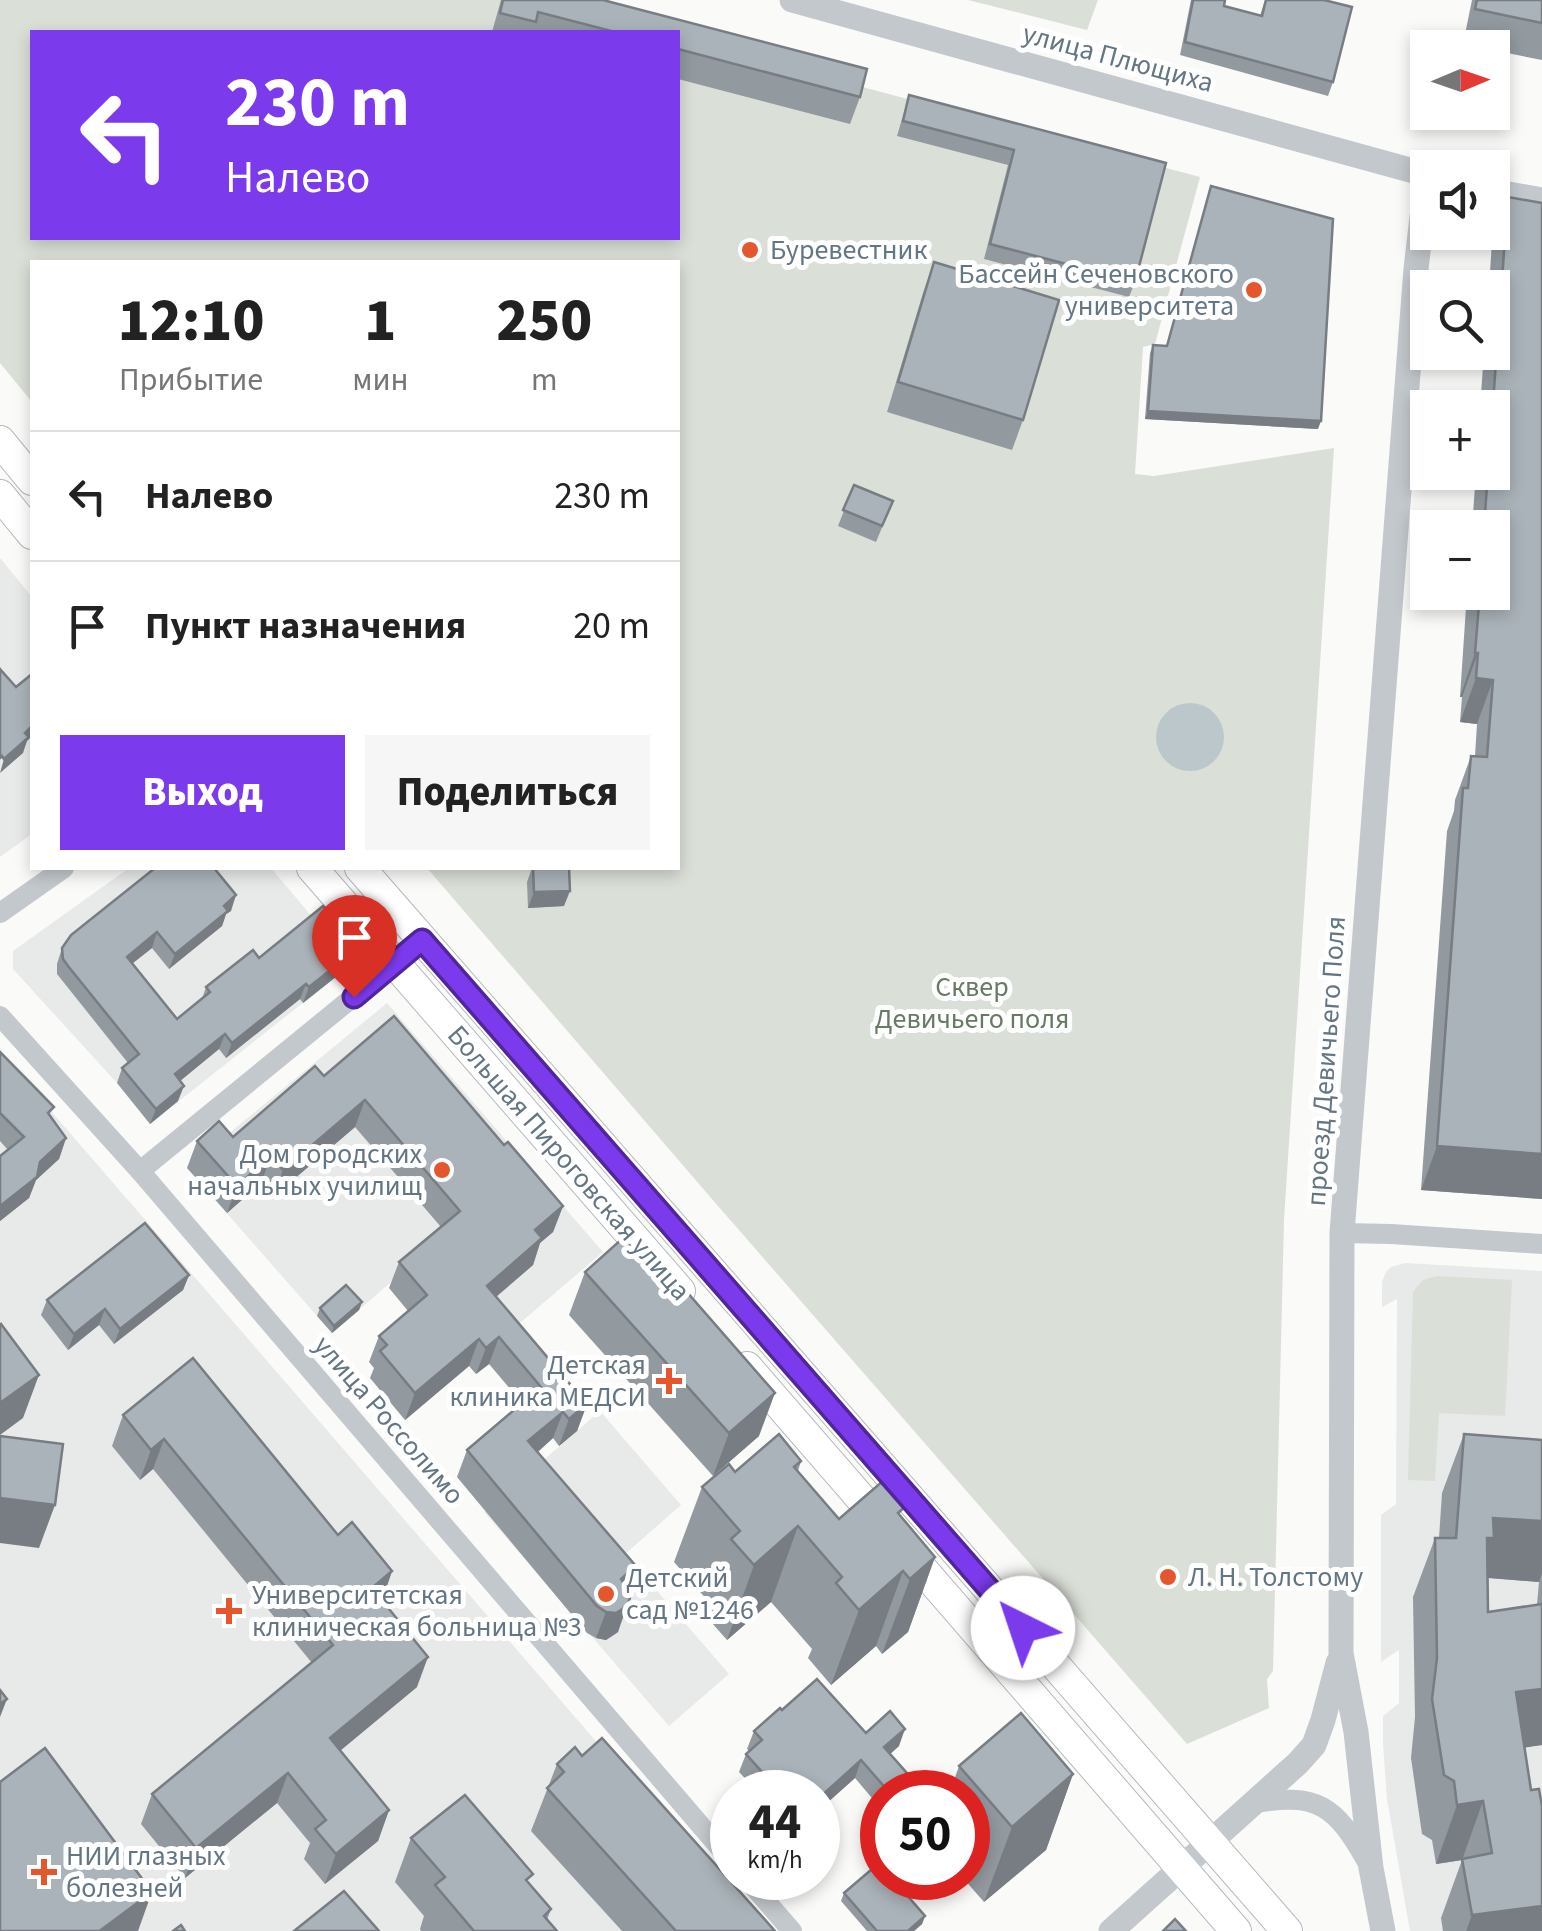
<!DOCTYPE html>
<html lang="ru">
<meta charset="utf-8">
<style>
:root{--surface:#fff;--page:#f6f6f6;--text:#222;--muted:#767676;--line:#e0e0e0;--accent:#7c3aed}
body{margin:0;font-family:"Source Sans 3",sans-serif;background:var(--page);color:var(--text);height:100vh;display:flex;flex-direction:column;font-size:38px;white-space:nowrap}
*{box-sizing:border-box;margin:0}
p{font-size:32px;color:var(--muted)}
.icon{flex:none;width:55px;height:55px;fill:none;stroke:currentColor;stroke-width:2;stroke-linecap:round;stroke-linejoin:round}
.map{position:relative;flex:1;overflow:hidden}
.panel{position:absolute;left:30px;top:260px;width:650px;height:610px;display:flex;flex-direction:column;background:var(--surface);border-radius:0px;box-shadow:0 5px 15px #0003}
.panel>*{flex:none}
.top-card{position:absolute;left:30px;top:30px;width:650px;height:210px;border-radius:0px;box-shadow:0 5px 15px #0003;background:#7c3aed;color:#fff;overflow:hidden}
.needle{width:65px;rotate:88deg}
.controls{position:absolute;left:1410px;top:30px;display:grid;gap:20px}
.controls a{display:grid;place-items:center;width:100px;height:100px;border-radius:0px;background:var(--surface);box-shadow:0 5px 15px #0003;font-size:50px}
.speed{position:absolute;left:710px;top:1770px;display:flex;gap:20px;font-size:50px;font-weight:700;text-align:center}
.speed>*{display:grid;place-content:center;width:130px;height:130px;border-radius:50%;background:var(--surface);box-shadow:0 5px 15px #0003;line-height:1}
.speed small{font-size:25px;font-weight:400}
.speed .limit{border:15px solid #d22;background:#fff;color:#111}
.pin{position:absolute;display:grid;place-items:center;width:85px;height:85px;color:#fff;margin:-102px -42px;border-radius:50% 50% 50% 0;rotate:-45deg;box-shadow:0 0 10px #0007}
.pin .icon{rotate:45deg}
.me{position:absolute;width:110px;margin:-55px;rotate:319deg;stroke-linejoin:round;filter:drop-shadow(0 0 8px #0008)}
.turn{display:flex;align-items:center;gap:35px;height:210px;padding:0 30px;font-size:45px}
.turn .icon{width:130px;height:130px;stroke-width:2.5}
.turn b{display:block;font-size:70px;line-height:85px}
.eta{display:flex;justify-content:space-evenly;align-items:center;height:170px;text-align:center}
.eta b{font-size:60px;font-weight:800;line-height:70px}
.button{display:flex;gap:20px;margin-top:auto;padding:20px 30px}
.button a{flex:1;height:115px;border-radius:0px;background:var(--accent);color:#fff;font-size:40px;font-weight:800;line-height:115px;text-align:center}
.button a+a{background:var(--page);color:var(--text)}
ul{padding:0;list-style:none}
li{display:flex;align-items:center;gap:30px;height:130px;padding:0 30px;border-top:2px solid var(--line)}
li div{flex:1}
li b{display:block;font-size:38px}
li em{font-style:normal}
.map>svg:first-child{display:block}
.built{fill:#e8e9e9}
.green{fill:#dadfd7}
.water{fill:#bbc7cb}
.lines{fill:none;stroke-linecap:round;stroke-linejoin:round}
.secondary-casing{stroke:#b3babf;stroke-width:32}
.minor{stroke:#c3c8cc;stroke-width:20}
.tertiary{stroke:#c3c8cc;stroke-width:25}
.secondary{stroke:#fff;stroke-width:30}
.wall{fill:#929a9f;fill-rule:evenodd}
.shaded-wall{fill:#777d82}
.building{fill:#aab3b9;stroke:#777d82;stroke-width:2.5}
.route-casing{stroke:#51269a;stroke-width:25}
.route{stroke:#7c3aed;stroke-width:18}
.poi-dot{fill:#e4572e;stroke:#fff;stroke-width:4}
.labels{text-anchor:middle;dominant-baseline:central;stroke-width:10;stroke-linejoin:round;paint-order:stroke}
.street-label{font-size:28px;fill:#657683;stroke:#fff}
.poi-label{font-size:28px;fill:#657683;stroke:#fff;text-anchor:start}
.park-label{font-size:28px;fill:#687a64;stroke:#fff}
</style>
<div class="map">
<svg width="1542" height="1931" viewBox="0 0 1542 1931">
<rect width="100%" height="100%" fill="#fafaf8"/>
<g class="built">
<polygon points="0,558 32,597 32,834 0,857"/>
<polygon points="129,868 271,868 352,964 150,1124 117,1083 13,969 13,951"/>
<polygon points="387,1003 603,1252 500,1340 426,1252 332,1333 187,1168"/>
<polygon points="0,1052 760,1931 0,1931"/>
<polygon points="1405,1263 1542,1271 1542,1931 1410,1931 1387,1799 1383,1744 1383,1716 1399,1703 1399,1650 1381,1662 1381,1515 1396,1504 1397,1299 1382,1307 1382,1282 1386,1272 1391,1267"/>
<polygon points="600,1411 681,1505 625,1554 729,1674 669,1726 484,1512"/>
</g>
<g class="green">
<polygon points="0,0 536,0 656,32 32,32 32,238 678,238 678,38 1200,177 1155,344 1143,347 1135,474 1154,476 1334,448 1284,1220 1273,1671 1267,1679 1269,1708 1187,1744 718,1206 427,868 678,868 678,262 32,262 32,402 0,363"/>
<polygon points="968,0 1098,0 1087,30"/>
<polygon points="1437,1276 1512,1280 1505,1416 1439,1413 1435,1481 1408,1480 1413,1292 1423,1280"/>
</g>
<circle class="water" cx="1190" cy="737" r="34"/>
<g class="lines">
<defs>
<g id="secondary">
<polyline points="0,441 32,480"/>
<polyline points="0,495 32,534"/>
<polyline points="312,868 680,1291"/>
<polyline points="360,868 1287,1931"/>
<polyline points="747,1367 1236,1931"/>
</g>
</defs>
<use href="#secondary" class="secondary-casing"/>
<g class="minor">
<polyline points="0,913 64,868"/>
<polyline points="0,1016 140,1171 732,1862"/>
<polyline points="140,1171 423,940"/>
<polyline points="1342,1233 1391,1234 1542,1244"/>
<path d="M1252,1804C1317,1791 1336,1806 1367,1862"/>
<polyline points="746,1878 792,1931"/>
</g>
<g class="tertiary">
<polyline points="792,0 1428,175"/>
<polyline points="1492,191 1542,200"/>
<polyline points="1111,1931 1298,1763 1314,1745 1323,1720 1338,1663"/>
<polyline points="1383,1931 1371,1868 1356,1732 1341,1653 1342,1233 1416,269 1422,217 1428,195"/>
</g>
<use href="#secondary" class="secondary"/>
</g>
<g class="wall">
<polygon points="501,0 603,0 860,97 850,124 678,79 678,32 492,32"/>
<polygon points="1191,0 1225,0 1224,6 1260,16 1265,0 1324,0 1333,82 1328,96 1180,55"/>
<polygon points="1472,0 1542,0 1542,60 1492,50 1492,48 1481,48 1463,44"/>
<polygon points="909,95 1166,163 1135,282 1129,297 984,259 1008,165 897,136"/>
<polygon points="1508,197 1542,203 1542,1199 1421,1190 1447,831 1454,811 1455,800 1471,756 1475,756 1477,724 1460,722 1462,697 1460,697 1467,592 1492,592 1492,528 1472,528 1476,472 1492,472 1492,408 1480,408 1484,352 1492,352 1492,288 1489,288 1492,241"/>
<polygon points="934,262 1023,420 1012,450 887,412 923,293"/>
<polygon points="1153,345 1318,429 1145,419 1150,353"/>
<polygon points="854,485 893,501 876,542 838,526"/>
<polygon points="532,868 564,906 528,908 527,882"/>
<polygon points="231,911 226,914 222,926 169,969 152,948 132,964 177,1019 202,999 206,987 259,958 352,964 303,1003 300,999 226,1058 219,1049 180,1081 178,1101 150,1124 117,1083 122,1068 128,1063 57,974 57,964 62,948"/>
<polygon points="0,1052 66,1138 59,1159 36,1180 29,1198 0,1221 0,1156 8,1150 0,1141"/>
<polygon points="324,1076 504,1145 563,1206 553,1232 540,1243 533,1265 496,1297 587,1404 577,1431 559,1446 553,1438 538,1452 627,1590 618,1632 606,1640 596,1638 587,1633 457,1477 467,1450 522,1403 489,1364 476,1374 469,1366 405,1420 370,1378 374,1368 369,1362 379,1336 408,1311 389,1288 399,1262 441,1227 355,1127 273,1197 261,1183 227,1213 187,1168 197,1141 233,1137"/>
<polygon points="585,1272 759,1436 713,1476 569,1315"/>
<polygon points="189,1275 183,1290 114,1344 99,1325 68,1350 41,1315 47,1300"/>
<polygon points="362,1302 359,1310 332,1333 317,1316 320,1308"/>
<polygon points="123,1415 338,1535 392,1571 382,1600 417,1687 340,1751 389,1810 378,1841 325,1884 304,1859 310,1843 277,1803 185,1878 141,1824 152,1794 312,1663 153,1469 140,1480 112,1446"/>
<path d="M1464,1434L1542,1440V1745L1524,1747L1542,1931H1443L1441,1918L1462,1860L1436,1864L1432,1840L1422,1834L1411,1758L1415,1717L1413,1597L1435,1538H1439L1442,1493ZM1487,1578L1539,1582L1537,1605L1488,1612Z"/>
<polygon points="801,1461 798,1471 839,1519 902,1517 935,1557 908,1632 882,1654 876,1646 831,1685 808,1658 812,1649 771,1602 727,1640 704,1614 708,1601 674,1562 702,1487 735,1472"/>
<polygon points="782,1710 866,1733 899,1746 890,1754 914,1781 910,1792 882,1792 882,1810 855,1778 818,1811 818,1792 758,1792 739,1772 746,1754 749,1751 747,1749 754,1731"/>
<polygon points="582,1756 775,1931 622,1931 531,1831 557,1764"/>
<polygon points="959,1766 1073,1774 1046,1850 984,1902 963,1878 968,1878 968,1792 950,1792"/>
<polygon points="411,1838 530,1884 551,1909 547,1920 557,1931 421,1931 420,1929 424,1916 395,1882"/>
<polygon points="844,1893 925,1916 922,1924 914,1931 867,1931 841,1901"/>
</g>
<g class="shaded-wall">
<polygon points="1148,411 1321,421 1318,429 1145,419"/>
<polygon points="1475,653 1478,653 1462,697 1460,697"/>
<polygon points="1476,678 1493,680 1477,724 1460,722"/>
<polygon points="32,726 32,736 27,741 23,753 0,773 4,759 25,733"/>
<polygon points="570,891 564,906 528,908 534,892"/>
<polygon points="236,895 231,911 226,914 222,926 169,969 175,954 224,906"/>
<polygon points="157,932 152,948 121,972 127,957"/>
<polygon points="358,948 352,964 303,1003 309,987"/>
<polygon points="306,984 300,999 226,1058 232,1043"/>
<polygon points="225,1034 219,1049 169,1090 175,1074"/>
<polygon points="184,1086 178,1101 150,1124 156,1109"/>
<polygon points="365,1100 355,1127 273,1197 283,1170"/>
<polygon points="66,1138 59,1159 36,1180 29,1198 0,1221 0,1206 40,1162"/>
<polygon points="1437,1146 1542,1154 1542,1199 1421,1190"/>
<polygon points="271,1156 261,1183 227,1213 237,1186"/>
<polygon points="563,1206 553,1232 540,1243 533,1265 477,1313 487,1286 535,1230"/>
<polygon points="189,1275 183,1290 114,1344 120,1329"/>
<polygon points="362,1302 359,1310 332,1333 334,1326"/>
<polygon points="105,1309 99,1325 68,1350 74,1334"/>
<polygon points="499,1337 489,1364 476,1374 486,1348"/>
<polygon points="479,1339 469,1366 405,1420 415,1393"/>
<polygon points="39,1375 23,1418 0,1435 0,1403"/>
<polygon points="775,1393 759,1436 713,1476 729,1433"/>
<polygon points="587,1404 577,1431 559,1446 569,1419"/>
<polygon points="563,1412 553,1438 519,1468 528,1441"/>
<polygon points="164,1439 153,1469 140,1480 151,1450"/>
<polygon points="0,1498 55,1505 39,1548 0,1543"/>
<polygon points="1493,1518 1542,1521 1542,1573 1539,1582 1479,1577 1465,1597"/>
<polygon points="798,1526 771,1602 727,1640 754,1565"/>
<polygon points="935,1557 908,1632 882,1654 910,1579"/>
<polygon points="636,1566 626,1593 621,1579"/>
<polygon points="392,1571 382,1601 372,1588"/>
<polygon points="903,1571 876,1646 831,1685 859,1610"/>
<polygon points="627,1606 618,1632 606,1640 596,1638 606,1612"/>
<polygon points="428,1657 417,1687 319,1768 330,1738"/>
<polygon points="1542,1689 1542,1745 1495,1752 1516,1692"/>
<polygon points="7,1699 0,1717 0,1704"/>
<polygon points="905,1729 899,1746 878,1765 884,1747"/>
<polygon points="861,1760 855,1778 818,1811 818,1799"/>
<polygon points="288,1773 277,1803 185,1878 196,1848"/>
<polygon points="1073,1774 1046,1850 984,1902 1012,1827"/>
<polygon points="914,1781 910,1792 902,1792"/>
<polygon points="1483,1801 1462,1860 1436,1864 1457,1805"/>
<polygon points="389,1810 378,1841 325,1884 336,1854"/>
<polygon points="152,1892 138,1931 101,1931 101,1930"/>
<polygon points="1542,1906 1542,1931 1466,1931 1472,1915"/>
<polygon points="925,1916 922,1924 914,1931 908,1931"/>
</g>
<g class="building">
<polygon points="503,0 603,0 867,69 860,97 678,49 678,32 615,32 538,12 536,22 500,13"/>
<polygon points="1193,0 1225,0 1224,6 1262,16 1266,0 1324,0 1352,7 1333,82 1185,42"/>
<polygon points="1477,0 1542,0 1542,23 1475,9"/>
<polygon points="909,95 1166,163 1135,282 990,244 1014,150 903,121"/>
<polygon points="1211,186 1333,219 1321,421 1148,411 1153,345 1167,346"/>
<polygon points="1508,197 1542,203 1542,1154 1437,1146 1463,788 1468,788 1471,756 1487,757 1493,680 1476,678 1478,653 1475,653 1480,592 1492,592 1492,528 1484,528 1488,472 1492,472 1492,417"/>
<polygon points="934,262 1059,300 1023,420 898,382"/>
<polygon points="854,485 893,501 882,526 843,510"/>
<polygon points="0,669 16,687 32,674 32,726 25,733 29,737 4,759 2,756 0,758"/>
<polygon points="155,868 214,868 236,895 224,906 228,911 175,954 157,932 127,957 177,1019 210,992 206,987 253,950 259,958 323,906 358,948 309,987 306,984 232,1043 225,1034 175,1074 184,1086 156,1109 122,1068 139,1054 68,966 63,959 62,948 71,935"/>
<polygon points="533,868 569,868 570,891 534,892"/>
<polygon points="394,1016 504,1145 508,1142 563,1206 535,1230 542,1238 487,1286 587,1404 569,1419 563,1412 528,1441 636,1566 621,1579 629,1592 630,1598 627,1606 616,1613 606,1612 597,1606 467,1450 541,1387 499,1337 486,1348 479,1339 415,1393 380,1351 387,1345 379,1336 427,1295 399,1262 460,1211 365,1100 283,1170 271,1156 237,1186 197,1141 219,1121 233,1137 315,1066 324,1076"/>
<polygon points="0,1052 54,1107 48,1113 66,1138 40,1162 37,1177 0,1206 0,1156 24,1137 0,1113"/>
<polygon points="145,1223 189,1275 120,1329 105,1309 74,1334 47,1300"/>
<polygon points="623,1238 650,1268 659,1260 775,1393 729,1433 585,1272"/>
<polygon points="346,1285 362,1302 334,1326 320,1308"/>
<polygon points="1,1324 39,1375 0,1403 0,1325"/>
<polygon points="193,1358 338,1535 352,1522 392,1571 372,1588 428,1657 330,1738 389,1810 336,1854 315,1829 326,1820 288,1773 196,1848 152,1794 333,1645 164,1439 151,1450 123,1415"/>
<polygon points="779,1434 801,1461 794,1467 839,1519 884,1480 906,1506 898,1513 935,1557 910,1579 903,1571 859,1610 836,1583 842,1577 798,1526 754,1565 731,1539 740,1531 702,1487 729,1464 735,1472"/>
<polygon points="1464,1434 1542,1440 1542,1521 1493,1518 1494,1538 1487,1538 1488,1612 1542,1604 1542,1689 1516,1692 1531,1790 1539,1789 1542,1806 1542,1906 1472,1915 1462,1859 1492,1853 1483,1801 1457,1805 1454,1781 1444,1775 1432,1699 1437,1658 1435,1538 1456,1538"/>
<polygon points="0,1436 63,1444 55,1505 0,1498"/>
<polygon points="817,1679 866,1733 890,1711 905,1729 884,1747 914,1781 902,1792 889,1792 861,1760 818,1799 818,1792 780,1792 746,1754 762,1740 754,1731 780,1708 782,1710"/>
<polygon points="0,1690 7,1699 0,1704"/>
<polygon points="1021,1713 1073,1774 1012,1827 959,1766"/>
<polygon points="602,1738 775,1931 676,1931 547,1788 564,1772 557,1764 575,1747 582,1756"/>
<polygon points="45,1748 152,1892 101,1930 102,1931 0,1931 0,1782"/>
<polygon points="465,1795 533,1874 526,1880 551,1909 544,1916 557,1931 474,1931 435,1885 445,1877 411,1838"/>
<polygon points="879,1863 882,1867 882,1878 892,1878 925,1916 908,1931 877,1931 844,1893"/>
<polygon points="344,1891 379,1931 294,1931"/>
<polygon points="1175,1919 1186,1931 1163,1931"/>
<polygon points="181,1925 185,1931 173,1931"/>
</g>
<g class="lines">
<defs>
<polyline id="route" points="354,997 422,940 1023,1628"/>
</defs>
<use href="#route" class="route-casing"/>
<use href="#route" class="route"/>
</g>
<g class="poi-dot">
<circle cx="750" cy="250" r="10"/>
<circle cx="1254" cy="290" r="10"/>
<circle cx="442" cy="1170" r="10"/>
<path d="M664 1366h10v10h10v10h-10v10h-10v-10h-10v-10h10z"/>
<circle cx="1168" cy="1577" r="10"/>
<circle cx="606" cy="1594" r="10"/>
<path d="M224 1596h10v10h10v10h-10v10h-10v-10h-10v-10h10z"/>
<path d="M39 1857h10v10h10v10h-10v10h-10v-10h-10v-10h10z"/>
</g>
<g class="labels">
<g class="street-label">
<text transform="translate(1118 58) rotate(15)">улица Плющиха</text>
<text transform="translate(1326 1061) rotate(-86)">проезд Девичьего Поля</text>
<text transform="translate(569 1163) rotate(49)">Большая Пироговская улица</text>
<text transform="translate(389 1420) rotate(49)">улица Россолимо</text>
</g>
<g class="poi-label">
<text x="770" y="250">Буревестник</text>
<text x="1234" y="274" text-anchor="end">Бассейн Сеченовского<tspan x="1234" dy="32">университета</tspan></text>
<text x="422" y="1154" text-anchor="end">Дом городских<tspan x="422" dy="32">начальных училищ</tspan></text>
<text x="646" y="1365" text-anchor="end">Детская<tspan x="646" dy="32">клиника МЕДСИ</tspan></text>
<text x="1188" y="1577">Л. Н. Толстому</text>
<text x="626" y="1578">Детский<tspan x="626" dy="32">сад №1246</tspan></text>
<text x="252" y="1595">Университетская<tspan x="252" dy="32">клиническая больница №3</tspan></text>
<text x="66" y="1856">НИИ глазных<tspan x="66" dy="32">болезней</tspan></text>
</g>
<g class="park-label">
<text x="972" y="987">Сквер<tspan x="972" dy="32">Девичьего поля</tspan></text>
</g>
</g>
</svg>
<div class="controls">
<a><svg class="needle" viewBox="-14 -14 28 28"><path d="M0-13l5 13h-10z" fill="#e53935"/><path d="M0 13l5-13h-10z" fill="#767676"/></svg></a>
<a><svg class="icon" aria-label="sound" viewBox="0 0 24 24"><path d="M4 9h4l5-4v14l-5-4H4zM17 9q2 3 0 6"/></svg></a>
<a><svg class="icon" aria-label="search" viewBox="0 0 24 24"><circle cx="10" cy="10" r="6"/><path d="M15 15l6 6"/></svg></a>
<a>+</a>
<a>−</a>
</div>
<div class="speed"><div>44<small>km/h</small></div><div class="limit">50</div></div>
<div class="pin" style="left:354px;top:997px;background:#d93025"><svg class="icon" aria-label="arrive" viewBox="0 0 24 24"><path d="M6 21V4h12l-3 4 3 4H6"/></svg></div>
<svg class="me" style="left:1023px;top:1628px" viewBox="-20 -20 40 40"><circle r="19" fill="#fff"/><path d="M0-13L10 11 0 6-10 11z" fill="#7c3aed"/></svg>
<div class="top-card">
<div class="turn"><svg class="icon" aria-label="left" viewBox="0 0 24 24"><path d="M17 20v-9H6M10 6l-5 5 5 5"/></svg><div><b>230 m</b>Налево</div></div>
</div>
<section class="panel">
<div class="eta">
<div><b>12:10</b><p>Прибытие</p></div>
<div><b>1</b><p>мин</p></div>
<div><b>250</b><p>m</p></div>
</div>
<ul>
<li><svg class="icon" aria-label="left" viewBox="0 0 24 24"><path d="M17 20v-9H6M10 6l-5 5 5 5"/></svg><div><b>Налево</b></div><em>230 m</em></li>
<li><svg class="icon" aria-label="arrive" viewBox="0 0 24 24"><path d="M6 21V4h12l-3 4 3 4H6"/></svg><div><b>Пункт назначения</b></div><em>20 m</em></li>
</ul>
<div class="button"><a>Выход</a><a>Поделиться</a></div>
</section>
</div>
